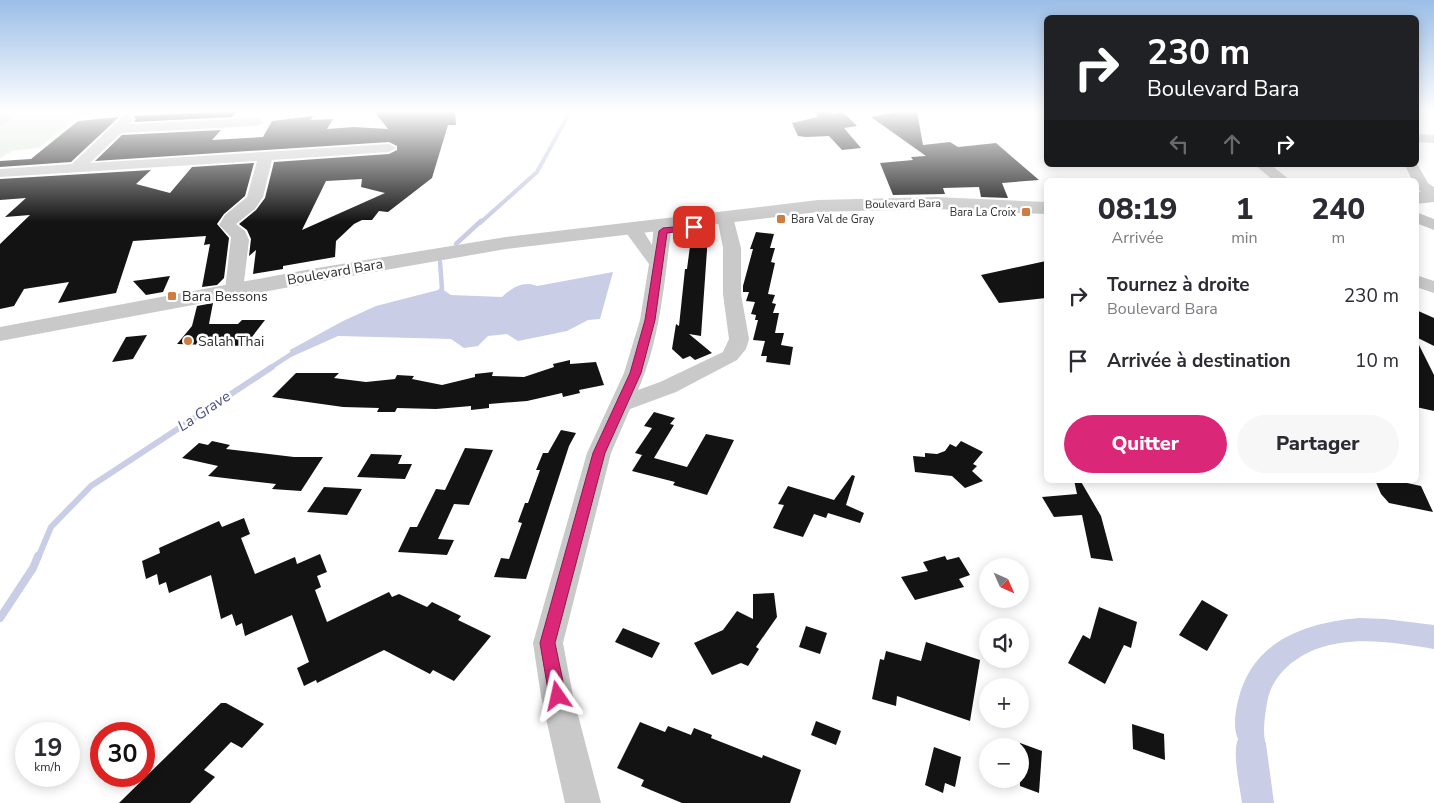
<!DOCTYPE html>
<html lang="fr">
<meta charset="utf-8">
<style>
:root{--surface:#fff;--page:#f7f7f7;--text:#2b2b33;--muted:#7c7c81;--accent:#db2777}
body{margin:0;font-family:"Nunito Sans",sans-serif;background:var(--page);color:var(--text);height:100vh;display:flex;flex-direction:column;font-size:19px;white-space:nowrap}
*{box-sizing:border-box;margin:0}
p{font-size:16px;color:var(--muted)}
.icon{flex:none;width:28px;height:28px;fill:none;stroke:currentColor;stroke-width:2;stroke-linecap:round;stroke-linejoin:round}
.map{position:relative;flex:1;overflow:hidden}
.side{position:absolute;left:1044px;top:178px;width:375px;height:305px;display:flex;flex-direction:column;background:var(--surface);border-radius:8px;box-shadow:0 2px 12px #0003}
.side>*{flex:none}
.guide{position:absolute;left:1044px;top:15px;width:375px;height:152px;border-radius:8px;box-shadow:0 2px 12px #0003;background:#202124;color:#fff;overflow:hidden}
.needle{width:32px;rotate:135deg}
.fabs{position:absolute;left:979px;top:558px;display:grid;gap:10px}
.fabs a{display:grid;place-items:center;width:50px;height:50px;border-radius:50%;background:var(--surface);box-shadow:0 2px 12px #0003;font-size:25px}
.speed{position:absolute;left:15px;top:722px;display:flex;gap:10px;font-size:25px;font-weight:700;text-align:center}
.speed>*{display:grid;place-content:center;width:65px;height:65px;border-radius:50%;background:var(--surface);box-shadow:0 2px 12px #0003;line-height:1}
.speed small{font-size:12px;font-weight:400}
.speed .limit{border:8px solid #d22;background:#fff;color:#111}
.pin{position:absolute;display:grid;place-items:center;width:42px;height:42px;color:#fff;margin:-21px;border-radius:10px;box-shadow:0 2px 8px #0006}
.me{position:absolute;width:55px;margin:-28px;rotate:349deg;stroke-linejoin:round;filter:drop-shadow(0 0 4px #0008)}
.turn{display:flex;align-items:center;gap:18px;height:105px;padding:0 20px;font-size:22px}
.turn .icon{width:65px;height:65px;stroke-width:2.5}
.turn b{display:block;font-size:35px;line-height:42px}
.lanes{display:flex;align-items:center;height:48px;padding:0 20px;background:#0003;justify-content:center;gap:25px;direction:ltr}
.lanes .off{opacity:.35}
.eta{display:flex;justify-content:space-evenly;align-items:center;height:85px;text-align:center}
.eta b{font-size:30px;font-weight:800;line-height:35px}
.primary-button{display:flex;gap:10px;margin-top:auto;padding:10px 20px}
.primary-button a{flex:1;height:58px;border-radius:30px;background:var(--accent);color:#fff;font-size:20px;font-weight:800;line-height:58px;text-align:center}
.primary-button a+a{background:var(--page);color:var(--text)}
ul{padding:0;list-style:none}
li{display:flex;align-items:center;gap:15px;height:65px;padding:0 20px}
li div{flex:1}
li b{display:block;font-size:19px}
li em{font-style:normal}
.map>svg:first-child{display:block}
.green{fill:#dbe8db}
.water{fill:#c9cde6}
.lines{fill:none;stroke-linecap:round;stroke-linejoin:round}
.stream-far3{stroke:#c9cde6;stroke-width:4}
.stream-far2{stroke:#c9cde6;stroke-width:4.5}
.stream-far1{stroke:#c9cde6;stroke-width:6}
.stream{stroke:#c9cde6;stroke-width:8}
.canal{fill:#c9cde6;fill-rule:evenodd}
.building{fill:#131313;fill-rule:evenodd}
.minor{fill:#c9c9c9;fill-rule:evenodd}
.tertiary{fill:#c9c9c9;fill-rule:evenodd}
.route{fill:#db2777;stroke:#8e194d}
.poi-dot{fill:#ce7c42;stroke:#fff;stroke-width:2}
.labels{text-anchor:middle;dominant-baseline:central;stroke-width:5;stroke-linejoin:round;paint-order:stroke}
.far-street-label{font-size:11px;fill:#2c2c2c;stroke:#fff}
.far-poi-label{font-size:11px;fill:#2c2c2c;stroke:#fff;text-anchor:end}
.street-label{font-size:14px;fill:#2c2c2c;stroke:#fff}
.poi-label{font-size:14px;fill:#2c2c2c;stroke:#fff;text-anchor:start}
.water-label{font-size:15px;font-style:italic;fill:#454d83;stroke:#fff}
</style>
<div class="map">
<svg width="1434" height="803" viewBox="0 0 1434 803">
<rect width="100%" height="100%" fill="#fff"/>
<polygon class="green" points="15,110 162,110 90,114 76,119 38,148 12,151 0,158 0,120"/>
<path class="water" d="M613,272L600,319L588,320L567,331L518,341L507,334L488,336L478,346L464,348L451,339L338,336L291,357L290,350L343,321L376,306L442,289L451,295L502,297C511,288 524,280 537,286Z"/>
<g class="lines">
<polyline class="stream-far3" points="480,223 537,172 571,110"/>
<g class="stream-far2">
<polyline points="456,244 481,221"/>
<polyline points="437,294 442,289 440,262"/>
<polyline points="270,368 296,351"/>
</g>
<polyline class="stream-far1" points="38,558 51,527 91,486 272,367"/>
<polyline class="stream" points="0,618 33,568 38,556"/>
<path class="canal" d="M1359,618L1385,619L1434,625V649C1386,641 1327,631 1287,667C1277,676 1269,689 1267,703C1265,715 1262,733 1266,744L1274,803H1242C1240,787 1232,754 1238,739C1233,728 1235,713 1238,701C1252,641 1304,623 1359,618Z"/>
</g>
<g class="building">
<path d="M373,110H455L456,125H448L432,178L388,212L379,211L372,220H362L354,224L336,241L335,257L283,266V269L253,274L256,250L249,256L251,239L247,230L239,224L256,210L265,198L274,162L389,154L397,150V146L389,142L95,161L122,135L221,130L212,140L263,137L272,121L313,116L311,120L333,119L327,129L354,127L388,129ZM362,179L361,187L385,193L302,230L326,181Z"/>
<polygon points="816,110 829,110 832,114 843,112 857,126 844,128 861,148 842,150 829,136 806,137 798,136 792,123 818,117 814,112"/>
<polygon points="903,110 917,111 923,145 950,142 958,147 996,143 1039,180 1002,183 1008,198 981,197 979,187 943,188 945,194 893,195 880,163 913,160 911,157 926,156 871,117"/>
<polygon points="233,111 236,112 232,117 134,122 136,119 133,116"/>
<polygon points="119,117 71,162 0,167 0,161 31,159 78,121"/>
<polygon points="254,163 245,196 224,214 217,224 229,238 224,278 217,285 202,287 210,244 204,245 206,236 133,241 116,293 58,303 69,282 24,289 14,306 0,309 0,244 30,215 5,217 26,198 0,200 0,179 151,170 136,184 170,193 192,167"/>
<polygon points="756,232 774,234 770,248 775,248 771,262 775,263 768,294 775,295 772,303 776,304 773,313 779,313 775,333 784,333 781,345 793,347 790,365 766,362 767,356 761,356 765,341 753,340 758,320 755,320 756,315 751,314 755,302 746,301 749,292 743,292 743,286 753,249 750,249"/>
<polygon points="690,246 707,246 707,250 701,336 689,334 712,353 695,360 690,356 683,359 672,349 676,324 679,326 685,269 687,269"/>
<polygon points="1046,261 1046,298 999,303 981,275"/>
<polygon points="170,276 163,292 146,295 133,281"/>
<polygon points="213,303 209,324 238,324 242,320 265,320 245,346 177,344 192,326 197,306"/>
<polygon points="1416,310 1434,318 1434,346 1416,337"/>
<polygon points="147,335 133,359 112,362 126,337"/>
<polygon points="1416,339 1434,375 1434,411 1416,407"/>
<polygon points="570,360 570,364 596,362 604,385 579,390 580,393 563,397 562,393 527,401 489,404 489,408 471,410 471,406 436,409 397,408 395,412 377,412 379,408 343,407 272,397 296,373 339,373 334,378 366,382 395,379 397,375 414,376 412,379 442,385 475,377 475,374 493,372 492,376 524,377 554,367 553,364"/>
<polygon points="654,412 675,418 670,424 674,425 654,458 687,467 706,434 734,440 707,495 673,485 675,482 632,471 642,455 649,457 635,453 652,428 644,426"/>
<polygon points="561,430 576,433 569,446 526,579 494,577 501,558 509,559 522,523 518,522 525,503 528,503 540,470 536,470 543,453 548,453"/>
<polygon points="212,441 230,445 226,449 294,457 323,457 301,491 272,489 276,484 208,476 218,466 182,458 199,443 208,445"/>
<polygon points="961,441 983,452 973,464 977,466 972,471 983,481 965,488 952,476 915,472 913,456 925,457 925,453 937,454 945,451 950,444 956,447"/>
<polygon points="465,448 493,450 469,505 454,504 438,539 454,540 447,555 398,552 410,527 417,527 436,489 445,490"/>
<polygon points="371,454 402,455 398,464 412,464 405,479 357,477"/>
<polygon points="852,475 855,476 846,505 864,513 860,523 828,513 826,518 814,514 803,537 773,528 784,505 778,504 788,486 834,500"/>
<polygon points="1074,480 1080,480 1101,516 1113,561 1091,558 1082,515 1054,517 1042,497 1077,494"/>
<polygon points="1375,480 1406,480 1407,483 1421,486 1433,512 1389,503 1381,494"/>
<polygon points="324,487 362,489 347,515 307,512"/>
<polygon points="244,518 250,534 241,538 255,574 295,557 297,564 320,554 327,572 317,576 321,587 315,590 327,622 389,592 392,597 399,594 427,607 432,602 461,616 458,620 491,636 454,681 433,670 430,674 384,650 317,683 316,680 304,686 297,668 309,662 292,615 245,636 242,623 236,626 232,614 221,619 211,575 169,593 166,582 159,585 157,574 146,579 142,561 160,553 159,548 219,521 222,527"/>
<polygon points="945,556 947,560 959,557 970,575 959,579 964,587 915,600 901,577 928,571 923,562"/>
<polygon points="774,593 777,617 756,647 759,649 748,666 741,663 712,675 694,643 723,630 737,611 753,619 753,594"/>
<polygon points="1202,600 1228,615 1207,651 1179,635"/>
<polygon points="1099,607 1137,622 1131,648 1124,645 1105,684 1068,663 1083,635 1090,639"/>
<polygon points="806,626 827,633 820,654 799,647"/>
<polygon points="623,628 660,643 652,658 615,642"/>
<polygon points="926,642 980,660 970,721 897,696 896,706 872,699 880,659 884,660 886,651 921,661"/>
<polygon points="221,703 226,703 264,724 242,748 231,742 204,770 215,777 190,803 119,803"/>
<polygon points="816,721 841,731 836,745 811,735"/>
<polygon points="640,722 665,732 668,726 691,735 694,728 712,735 711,738 762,758 763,755 801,770 790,803 682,803 641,786 644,780 617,768"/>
<polygon points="1132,724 1164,734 1165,760 1133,749"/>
<polygon points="1020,743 1042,751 1039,793 1020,786"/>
<polygon points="934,747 961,757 955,787 945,783 943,793 925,785"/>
</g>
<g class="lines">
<g class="minor">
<polygon points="128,115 134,119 130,124 257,118 264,122 257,126 121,133 90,163 389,144 396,148 389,152 272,160 263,197 255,209 236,224 245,231 249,240 243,290 241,294 234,296 227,294 225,290 231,237 219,225 225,215 247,197 257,161 0,177 0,169 72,164 123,116"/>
<polygon points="1416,134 1434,135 1434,143 1416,142"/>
<polygon points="1416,162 1428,183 1434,187 1434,199 1417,189 1416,180 1412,180 1405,165 1416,165"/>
<polygon points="1255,165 1271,165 1290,180 1273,180"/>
<path d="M725,212L731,214L733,217L741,248V294L749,339L746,349L737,360L676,392L630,409L611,453L563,643L573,696L601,803H565L541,696L533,643L587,453L624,373L640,320L649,264L627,234L625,228L627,224H639L652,245L654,224L656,221H668L671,231C664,285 660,340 638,390L660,382L723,352L729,339L723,294V248L717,217L719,214Z"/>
<polygon points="1416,212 1434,219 1434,230 1416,223"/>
<polygon points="1416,275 1434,281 1434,293 1416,287"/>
</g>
<g class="tertiary">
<polygon points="5,110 23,110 6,123 0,125 0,113"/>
<polygon points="1434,190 1434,202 1416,204 1416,192"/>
<polygon points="936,197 1046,202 1046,214 936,209 818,212 506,249 311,283 0,341 0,327 311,269 506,237 818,200"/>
</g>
</g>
<linearGradient id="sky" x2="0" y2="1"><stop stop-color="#9bbee7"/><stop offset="0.5" stop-color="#fff"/><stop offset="1" stop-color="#fff" stop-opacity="0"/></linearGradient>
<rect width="1434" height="222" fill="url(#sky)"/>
<polygon class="route" points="694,225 698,227 697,229 667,233 655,320 641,373 605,453 555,643 566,696 563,701 558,703 552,701 549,696 540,643 593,453 630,373 645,320 659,231 663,228"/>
<g class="poi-dot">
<rect x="1021" y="207" width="10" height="10" rx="2.5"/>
<rect x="776" y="214" width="10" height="10" rx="2.5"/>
<rect x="167" y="291" width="10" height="10" rx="2.5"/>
<circle cx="188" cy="341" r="5"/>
</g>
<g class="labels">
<g class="far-street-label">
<text transform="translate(903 204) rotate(-1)">Boulevard Bara</text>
</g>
<g class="far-poi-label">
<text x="1016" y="212">Bara La Croix</text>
<text x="791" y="219" text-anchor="start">Bara Val de Gray</text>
</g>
<g class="street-label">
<text transform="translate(335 272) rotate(-10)">Boulevard Bara</text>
</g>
<g class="poi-label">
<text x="182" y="296">Bara Bessons</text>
<text x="198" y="341">Salah Thai</text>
</g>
<g class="water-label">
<text transform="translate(204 411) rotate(-34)">La Grave</text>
</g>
</g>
</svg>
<div class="fabs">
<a><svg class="needle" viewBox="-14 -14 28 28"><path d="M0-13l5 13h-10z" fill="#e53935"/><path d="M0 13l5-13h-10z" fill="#7c7c81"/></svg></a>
<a><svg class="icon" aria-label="sound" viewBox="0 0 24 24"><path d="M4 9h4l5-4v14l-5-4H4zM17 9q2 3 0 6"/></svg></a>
<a>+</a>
<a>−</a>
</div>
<div class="speed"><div>19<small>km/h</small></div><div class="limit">30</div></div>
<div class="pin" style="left:694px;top:227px;background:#d93025"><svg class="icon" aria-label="arrive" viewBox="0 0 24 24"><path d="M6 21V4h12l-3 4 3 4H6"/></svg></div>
<svg class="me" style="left:558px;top:696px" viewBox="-20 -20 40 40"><path d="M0-17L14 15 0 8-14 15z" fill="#db2777" stroke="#fff" stroke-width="4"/></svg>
<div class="guide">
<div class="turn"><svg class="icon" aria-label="right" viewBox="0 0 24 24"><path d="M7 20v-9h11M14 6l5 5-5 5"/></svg><div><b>230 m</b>Boulevard Bara</div></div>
<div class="lanes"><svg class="icon off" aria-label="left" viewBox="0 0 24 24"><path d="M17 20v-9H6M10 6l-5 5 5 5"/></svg><svg class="icon off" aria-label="ahead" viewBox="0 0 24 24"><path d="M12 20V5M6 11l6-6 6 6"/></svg><svg class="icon" aria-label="right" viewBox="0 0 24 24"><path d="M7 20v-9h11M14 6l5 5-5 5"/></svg></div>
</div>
<section class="side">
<div class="eta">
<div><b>08:19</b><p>Arrivée</p></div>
<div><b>1</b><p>min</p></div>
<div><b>240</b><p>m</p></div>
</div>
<ul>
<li><svg class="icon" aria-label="right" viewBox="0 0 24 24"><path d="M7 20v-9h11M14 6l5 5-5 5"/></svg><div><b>Tournez à droite</b><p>Boulevard Bara</p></div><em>230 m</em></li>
<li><svg class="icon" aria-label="arrive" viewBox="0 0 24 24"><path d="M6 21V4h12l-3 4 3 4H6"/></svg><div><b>Arrivée à destination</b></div><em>10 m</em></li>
</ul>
<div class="primary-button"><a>Quitter</a><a>Partager</a></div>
</section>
</div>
